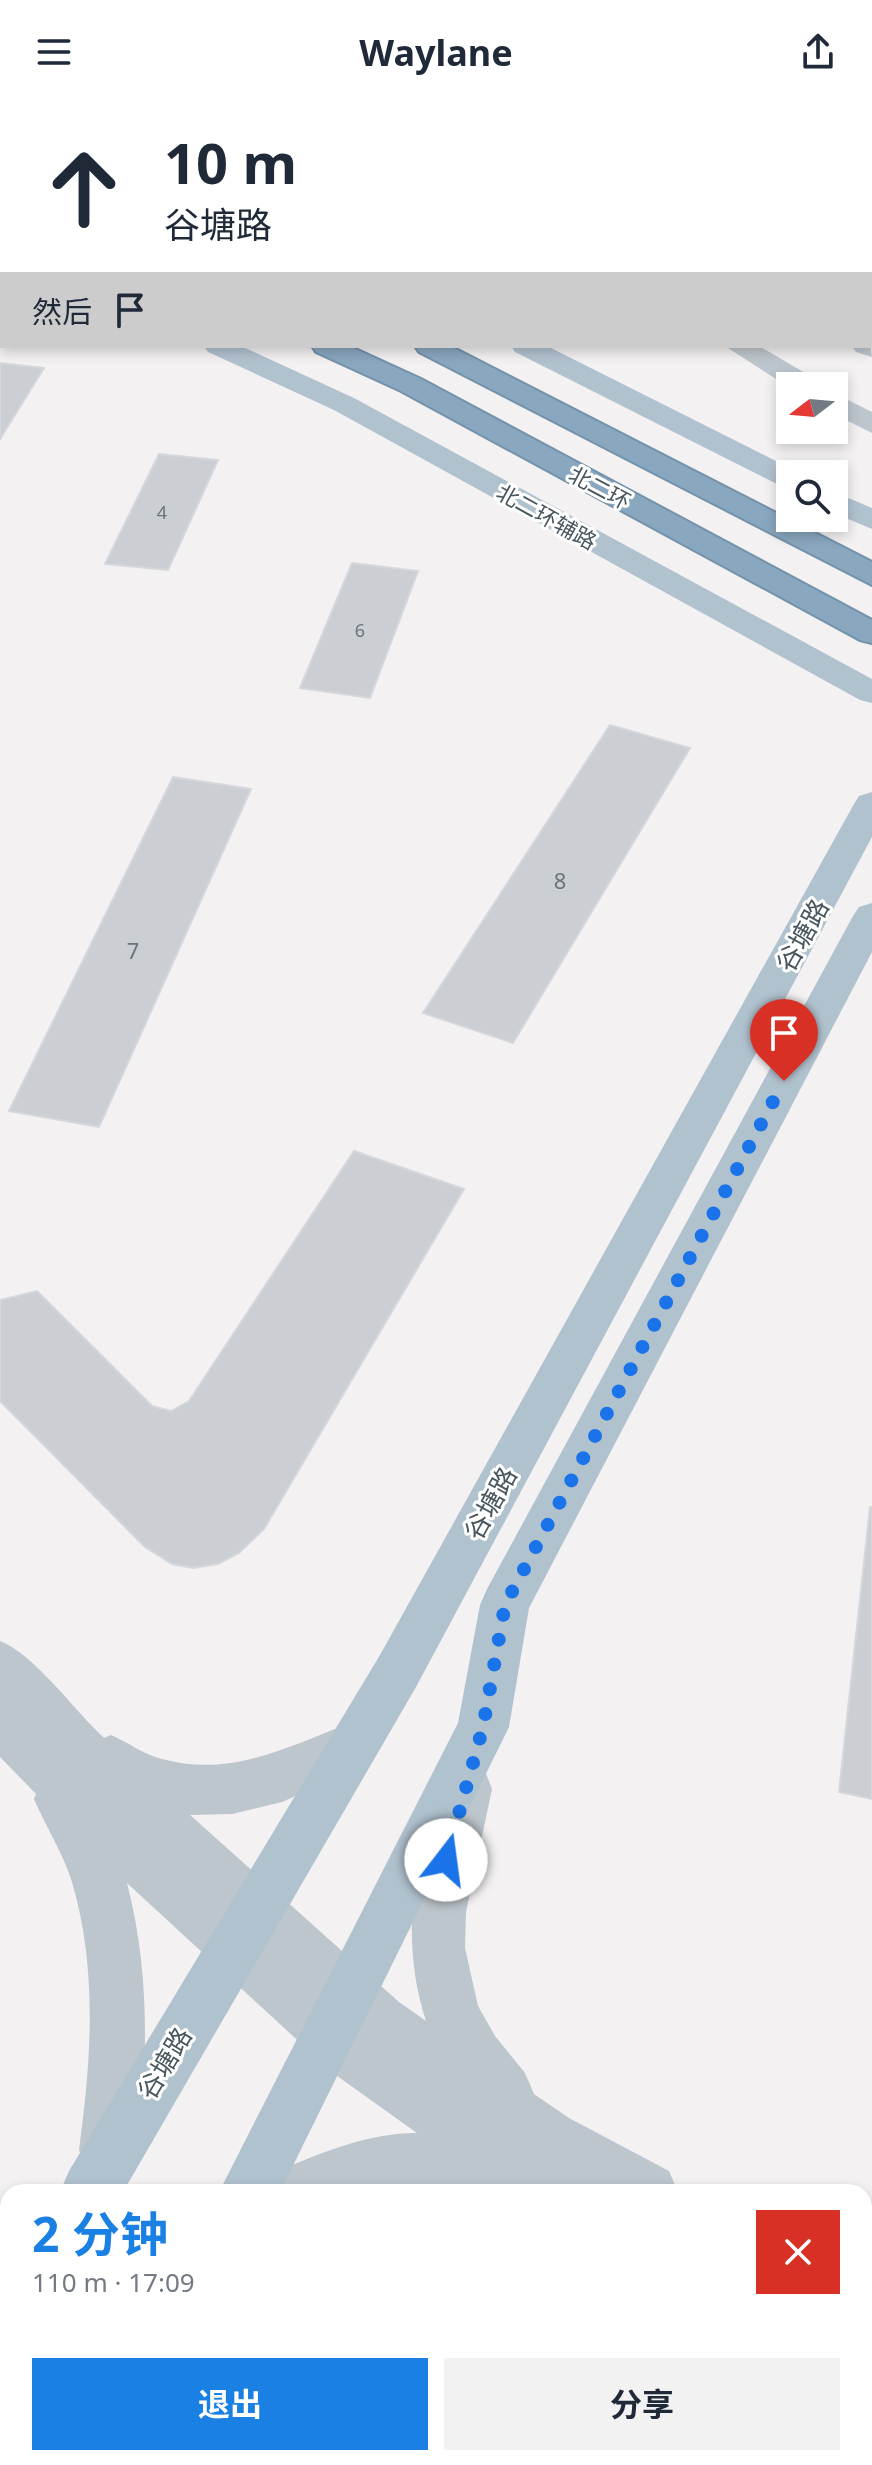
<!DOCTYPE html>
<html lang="zh">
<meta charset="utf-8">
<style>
:root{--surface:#fff;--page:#f2f2f3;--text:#1f2937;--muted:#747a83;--accent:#1b80e3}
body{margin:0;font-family:"Noto Sans","Noto Sans SC",sans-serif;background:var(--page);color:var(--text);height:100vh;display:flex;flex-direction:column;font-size:30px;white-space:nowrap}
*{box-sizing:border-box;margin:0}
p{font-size:26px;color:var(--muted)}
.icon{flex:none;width:44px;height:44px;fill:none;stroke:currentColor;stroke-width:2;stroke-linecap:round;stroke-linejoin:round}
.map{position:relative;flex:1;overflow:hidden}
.drawer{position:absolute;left:0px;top:2080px;width:872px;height:282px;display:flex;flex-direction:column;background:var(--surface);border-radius:24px 24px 0 0;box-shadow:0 4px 12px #0003}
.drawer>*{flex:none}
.banner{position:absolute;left:0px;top:0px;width:872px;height:244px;box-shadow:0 4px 12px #0003;background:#fff;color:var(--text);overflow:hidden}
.needle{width:52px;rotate:254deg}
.controls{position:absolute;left:776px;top:268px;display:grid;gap:16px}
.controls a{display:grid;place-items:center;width:72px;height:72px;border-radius:0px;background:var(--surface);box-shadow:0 4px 12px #0003;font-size:40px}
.pin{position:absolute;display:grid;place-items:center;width:68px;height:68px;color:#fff;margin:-82px -34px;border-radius:50% 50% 50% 0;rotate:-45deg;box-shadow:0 0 8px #0007}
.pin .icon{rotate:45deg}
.me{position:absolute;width:88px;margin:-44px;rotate:15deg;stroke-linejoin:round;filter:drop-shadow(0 0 6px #0008)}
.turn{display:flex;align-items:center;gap:28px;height:168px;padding:0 32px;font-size:36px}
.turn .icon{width:104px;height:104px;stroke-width:2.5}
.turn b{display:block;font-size:56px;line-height:68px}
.then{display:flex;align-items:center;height:76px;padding:0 32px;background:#0003;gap:16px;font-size:30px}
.round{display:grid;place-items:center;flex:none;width:84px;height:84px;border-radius:0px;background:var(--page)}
.summary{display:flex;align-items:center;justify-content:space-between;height:136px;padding:0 32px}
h1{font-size:48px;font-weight:700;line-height:60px;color:var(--accent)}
.button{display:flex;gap:16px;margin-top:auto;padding:16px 32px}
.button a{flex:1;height:92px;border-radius:0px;background:var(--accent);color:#fff;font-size:32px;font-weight:700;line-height:92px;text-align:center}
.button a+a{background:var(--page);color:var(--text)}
header{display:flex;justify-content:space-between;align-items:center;height:104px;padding:0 32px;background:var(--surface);font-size:36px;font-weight:700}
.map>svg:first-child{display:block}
.green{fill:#c1efcf}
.building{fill:#cbced3;stroke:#d5d7dc;stroke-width:2}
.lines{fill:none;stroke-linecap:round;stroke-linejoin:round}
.highway-casing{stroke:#7492aa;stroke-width:4}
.minor{fill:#bdc6cd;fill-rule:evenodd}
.major{fill:#b1c2cf;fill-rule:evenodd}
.highway{fill:#89a7bf;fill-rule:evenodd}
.route{stroke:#1a73e8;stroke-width:14;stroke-dasharray:0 25.2}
.labels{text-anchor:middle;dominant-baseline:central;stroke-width:6;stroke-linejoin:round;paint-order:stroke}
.far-number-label{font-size:18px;fill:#6a747b}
.far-street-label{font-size:22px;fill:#49565e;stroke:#fff}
.number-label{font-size:22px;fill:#6a747b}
.street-label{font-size:26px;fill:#49565e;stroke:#fff}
</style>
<header><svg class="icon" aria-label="menu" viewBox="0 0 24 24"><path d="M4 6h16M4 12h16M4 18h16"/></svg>Waylane<svg class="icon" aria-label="share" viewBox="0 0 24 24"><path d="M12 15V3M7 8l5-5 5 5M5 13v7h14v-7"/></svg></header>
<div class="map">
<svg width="872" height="2361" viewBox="0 0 872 2361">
<rect width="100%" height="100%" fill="#f3f1f1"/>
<polygon class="green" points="247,2354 849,2354 863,2361 245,2361"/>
<g class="building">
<polygon points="822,0 872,1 872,44 870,2 813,2"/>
<polygon points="0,259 44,264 0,335"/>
<polygon points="159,350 218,356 168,466 105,460"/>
<polygon points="352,459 418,467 370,594 300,584"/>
<polygon points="610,621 690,644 513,939 423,909"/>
<polygon points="173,673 251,685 99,1023 9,1007"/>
<polygon points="354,1047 464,1085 264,1425 239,1449 218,1460 193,1464 172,1460 145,1443 0,1297 0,1196 37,1187 152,1302 171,1307 189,1297"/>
<polygon points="870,1403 872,1403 872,1695 839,1688"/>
</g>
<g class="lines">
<defs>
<g id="highway">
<rect x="0" y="58" width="2" height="15"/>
<polygon points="0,94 2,95 2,111 0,110"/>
<polygon points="312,242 349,242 421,275 872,516 872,539 860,536 401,287 316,248"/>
<polygon points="415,242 450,242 872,458 872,481 419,248"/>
</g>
</defs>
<use href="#highway" class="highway-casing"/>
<g class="minor">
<polygon points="81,0 109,0 111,2 83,2"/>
<polygon points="286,0 310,0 312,2 288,2"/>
<polygon points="417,0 442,0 444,2 419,2"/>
<polygon points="527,0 551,0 553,2 529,2"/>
<polygon points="766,0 791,0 793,2 768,2"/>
<rect x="870" y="58" width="2" height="15"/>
<polygon points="872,135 872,151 870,152 870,136"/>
<polygon points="870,235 872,253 856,248 852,242 870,242"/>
<polygon points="725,242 759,242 817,276 821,282 790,284"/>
<polygon points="834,289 872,308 872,329 834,310"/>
<path d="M0,1537C34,1550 75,1607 104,1634L111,1631C128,1638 144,1651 162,1655C231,1674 290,1642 353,1618L371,1625L379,1642L371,1659L282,1698L232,1710L190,1711L399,1898L426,1917C399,1835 413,1746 447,1667L466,1660L485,1667L492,1685L466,1808L465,1844L478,1902L495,1932L525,1969L534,1990L569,2014L669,2067L678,2088H588L580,2084L582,2088H269L278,2067C323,2048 368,2029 417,2029L333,1969L127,1779C150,1868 148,1955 137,2046L129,2067L108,2075L87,2067L79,2046C91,1957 98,1866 72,1778C63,1749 46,1723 34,1695L36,1690L0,1653Z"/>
<polygon points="864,2171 872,2175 872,2288 864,2285"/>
</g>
<g class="major">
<rect x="0" y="24" width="2" height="15"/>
<polygon points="0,136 2,137 2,153 0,152"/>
<polygon points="204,242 241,242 354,294 872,575 872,599 860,596 334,306 208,248"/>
<polygon points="511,242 547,242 802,370 790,370 790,384 779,381 515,248"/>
<polygon points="834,388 872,404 872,425 834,409"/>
<polygon points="872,688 872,733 416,1583 123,2088 60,2088 69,2067 380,1551 854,700 859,692"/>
<polygon points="872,799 872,848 529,1504 509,1623 280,2088 219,2088 458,1619 480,1501 487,1485 853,812 859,803"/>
<polygon points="8,2214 8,2288 0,2291 0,2217"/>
<polygon points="91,2354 155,2354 152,2361 88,2361"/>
</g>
<use href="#highway" class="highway"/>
</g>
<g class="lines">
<polyline class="route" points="446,1756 483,1623 505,1501 784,977"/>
</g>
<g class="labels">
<g class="far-number-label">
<text x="162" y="408">4</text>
<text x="360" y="526">6</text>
</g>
<g class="far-street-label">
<text transform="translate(600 383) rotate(28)">北二环</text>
<text transform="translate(547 412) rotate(29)">北二环辅路</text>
</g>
<g class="number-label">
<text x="560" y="776">8</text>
<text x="133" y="846">7</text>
</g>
<g class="street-label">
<text transform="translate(802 831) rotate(-61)">谷塘路</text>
<text transform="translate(490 1399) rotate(-61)">谷塘路</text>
<text transform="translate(164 1959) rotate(-59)">谷塘路</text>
</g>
</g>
</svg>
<div class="controls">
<a><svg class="needle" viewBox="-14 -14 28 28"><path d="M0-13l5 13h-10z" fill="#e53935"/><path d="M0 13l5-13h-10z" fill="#747a83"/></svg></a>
<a><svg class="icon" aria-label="search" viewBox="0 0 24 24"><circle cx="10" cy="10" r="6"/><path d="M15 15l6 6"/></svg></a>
</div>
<div class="pin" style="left:784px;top:977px;background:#d93025"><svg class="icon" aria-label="arrive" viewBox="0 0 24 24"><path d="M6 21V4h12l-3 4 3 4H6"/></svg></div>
<svg class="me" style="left:446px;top:1756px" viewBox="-20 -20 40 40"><circle r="19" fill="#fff"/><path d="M0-13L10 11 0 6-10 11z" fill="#1a73e8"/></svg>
<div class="banner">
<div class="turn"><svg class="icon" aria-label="ahead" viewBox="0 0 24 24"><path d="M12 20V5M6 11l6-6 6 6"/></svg><div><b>10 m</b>谷塘路</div></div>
<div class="then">然后<svg class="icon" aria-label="arrive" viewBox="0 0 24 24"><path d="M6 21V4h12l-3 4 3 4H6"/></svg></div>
</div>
<section class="drawer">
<div class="summary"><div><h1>2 分钟</h1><p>110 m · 17:09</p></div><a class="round" style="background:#d93025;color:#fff"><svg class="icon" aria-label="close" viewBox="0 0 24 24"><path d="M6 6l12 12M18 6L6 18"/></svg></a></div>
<div class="button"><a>退出</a><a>分享</a></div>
</section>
</div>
